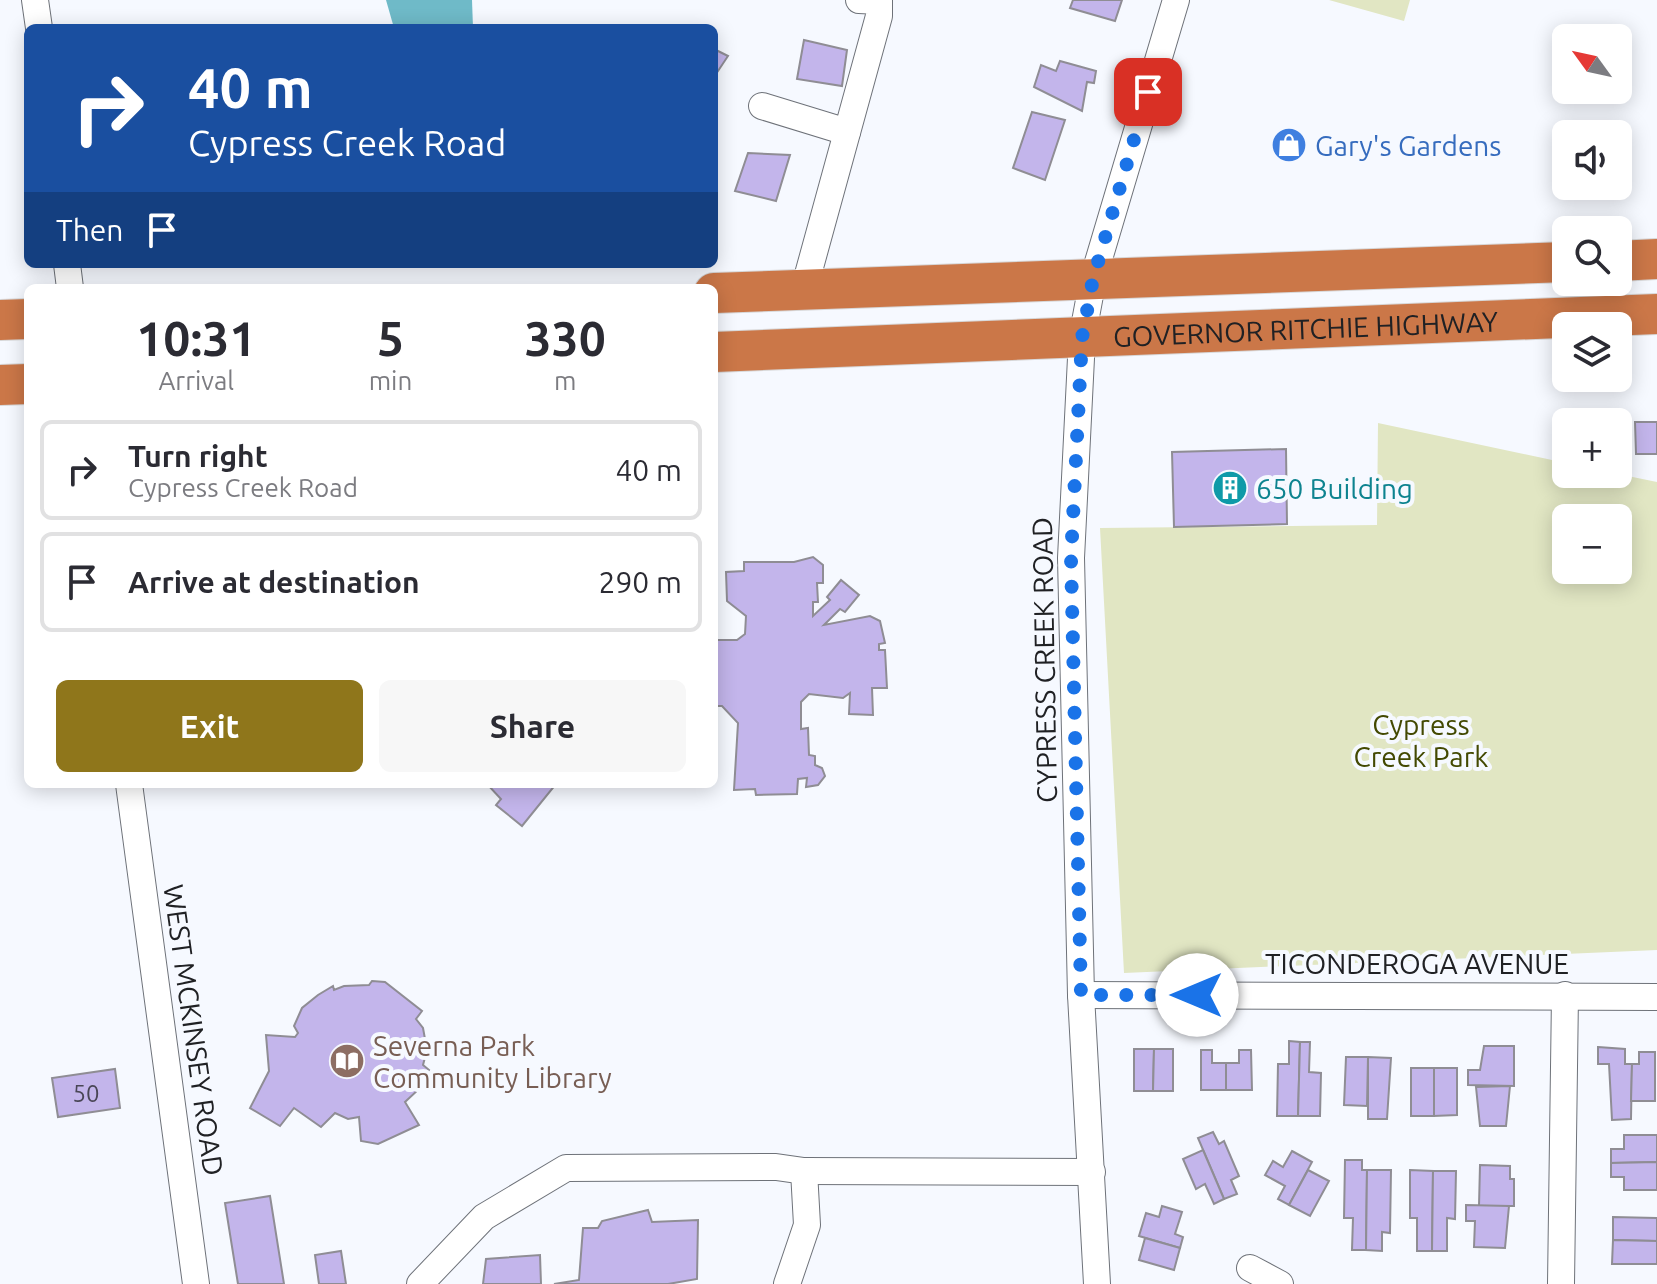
<!DOCTYPE html>
<meta charset="utf-8">
<style>
:root{--surface:#fff;--page:#f7f7f7;--text:#2b2b33;--muted:#7c7c81;--line:#e1e1e2;--accent:#8f761b}
body{margin:0;font-family:Ubuntu,sans-serif;background:var(--page);color:var(--text);height:100vh;display:flex;flex-direction:column;font-size:30px;white-space:nowrap}
*{box-sizing:border-box;margin:0}
p{font-size:26px;color:var(--muted)}
.icon{flex:none;width:44px;height:44px;fill:none;stroke:currentColor;stroke-width:2;stroke-linecap:round;stroke-linejoin:round}
.map{position:relative;flex:1;overflow:hidden}
.sheet{position:absolute;left:24px;top:284px;width:694px;height:504px;display:flex;flex-direction:column;background:var(--surface);border-radius:12px;box-shadow:0 4px 20px #0003}
.sheet>*{flex:none}
.guide{position:absolute;left:24px;top:24px;width:694px;height:244px;border-radius:12px;box-shadow:0 4px 20px #0003;background:#1a4fa0;color:#fff;overflow:hidden}
.needle{width:52px;rotate:303deg}
.fabs{position:absolute;left:1552px;top:24px;display:grid;gap:16px}
.fabs a{display:grid;place-items:center;width:80px;height:80px;border-radius:12px;background:var(--surface);box-shadow:0 4px 20px #0003;font-size:40px}
.pin{position:absolute;display:grid;place-items:center;width:68px;height:68px;color:#fff;margin:-34px;border-radius:16px;box-shadow:0 4px 12px #0006}
.me{position:absolute;width:88px;margin:-44px;rotate:270deg;stroke-linejoin:round;filter:drop-shadow(0 0 6px #0008)}
.turn{display:flex;align-items:center;gap:28px;height:168px;padding:0 32px;font-size:36px}
.turn .icon{width:104px;height:104px;stroke-width:2.5}
.turn b{display:block;font-size:56px;line-height:68px}
.then{display:flex;align-items:center;height:76px;padding:0 32px;background:#0003;gap:16px;font-size:30px}
.eta{display:flex;justify-content:space-evenly;align-items:center;height:136px;text-align:center}
.eta b{font-size:48px;font-weight:700;line-height:56px}
.button{display:flex;gap:16px;margin-top:auto;padding:16px 32px}
.button a{flex:1;height:92px;border-radius:12px;background:var(--accent);color:#fff;font-size:32px;font-weight:700;line-height:92px;text-align:center}
.button a+a{background:var(--page);color:var(--text)}
ul{padding:0;list-style:none}
li{display:flex;align-items:center;gap:24px;height:100px;margin:0 16px 12px;padding:0 16px;border:4px solid var(--line);border-radius:12px}
li div{flex:1}
li b{display:block;font-size:30px}
li em{font-style:normal}
.map>svg:first-child{display:block}
.green{fill:#e1e6c3;fill-rule:evenodd}
.water{fill:#6fbac8}
.building{fill:#c3b5eb;stroke:#8f8d94;stroke-width:2}
.lines{fill:none;stroke-linecap:round;stroke-linejoin:round}
.minor-casing{stroke:#6e7279;stroke-width:28}
.highway-casing{stroke:#d7d7d8;stroke-width:42}
.minor{stroke:#fff;stroke-width:26}
.highway{stroke:#cb7748;stroke-width:40}
.route{stroke:#1a73e8;stroke-width:14;stroke-dasharray:0 25.2}
.labels{text-anchor:middle;dominant-baseline:central;stroke-width:8;stroke-linejoin:round;paint-order:stroke}
.number-label{font-size:24px;fill:#494656}
.shop-label{font-size:28px;fill:#366cbe;stroke:#f6f9ff;text-anchor:start}
.street-label{font-size:28px;fill:#202124;stroke:#f6f9ff}
.culture-label{font-size:28px;fill:#0d838f;stroke:#f6f9ff;text-anchor:start}
.park-label{font-size:28px;fill:#434902;stroke:#f6f9ff}
.education-label{font-size:28px;fill:#785e54;stroke:#f6f9ff;text-anchor:start}
</style>
<div class="map">
<svg width="1657" height="1284" viewBox="0 0 1657 1284">
<rect width="100%" height="100%" fill="#f6f9ff"/>
<g class="green">
<polygon points="1329,0 1410,0 1404,21"/>
<path d="M1378,423L1566,463V474H1618L1657,482V950L1124,973L1100,528L1377,525ZM1566,518H1618V570H1566Z"/>
</g>
<polygon class="water" points="386,0 472,0 473,28 394,28"/>
<g class="building">
<polygon points="1073,0 1122,0 1115,21 1070,8"/>
<polygon points="804,40 847,50 842,86 797,79"/>
<polygon points="714,49 728,56 714,77"/>
<polygon points="1060,61 1096,71 1094,83 1087,82 1082,111 1034,87 1041,65 1056,71"/>
<polygon points="1032,112 1065,120 1045,180 1013,168"/>
<polygon points="748,153 790,155 776,201 735,191"/>
<polygon points="1635,422 1657,422 1657,454 1636,454"/>
<polygon points="1286,449 1287,524 1174,527 1172,452"/>
<polygon points="813,557 823,565 823,583 817,583 818,602 813,602 813,616 830,600 827,597 841,580 859,595 845,612 840,609 824,625 870,616 880,621 885,643 879,644 879,650 885,650 887,688 872,688 873,715 849,714 850,693 843,698 809,694 801,702 801,729 808,728 809,755 815,756 815,765 822,768 825,776 818,785 806,787 807,778 798,779 797,794 756,795 755,789 734,790 738,723 722,706 714,706 714,640 737,640 745,634 746,616 727,601 726,572 744,571 744,562 794,562"/>
<polygon points="487,784 556,784 522,826 496,805 501,799"/>
<polygon points="372,981 385,982 422,1011 416,1019 423,1028 427,1050 423,1065 429,1070 419,1089 405,1102 419,1125 378,1144 361,1141 359,1117 348,1119 335,1113 321,1127 294,1108 280,1126 250,1108 269,1071 266,1035 295,1037 298,1033 294,1026 302,1008 318,995 333,986 334,990 344,986 369,985"/>
<polygon points="1289,1041 1300,1042 1298,1116 1277,1116 1278,1064 1289,1064"/>
<polygon points="1300,1042 1310,1042 1309,1072 1321,1073 1320,1116 1298,1116"/>
<polygon points="1484,1046 1514,1046 1514,1086 1468,1085 1468,1070 1480,1070"/>
<polygon points="1598,1047 1625,1049 1625,1064 1632,1064 1631,1119 1612,1120 1609,1064 1598,1064"/>
<polygon points="1134,1049 1154,1049 1153,1091 1134,1091"/>
<polygon points="1154,1049 1173,1049 1173,1091 1153,1091"/>
<polygon points="1201,1050 1212,1050 1212,1063 1226,1063 1226,1090 1201,1090"/>
<polygon points="1239,1050 1251,1050 1252,1090 1226,1090 1226,1063 1239,1063"/>
<polygon points="1639,1052 1655,1052 1655,1101 1631,1101 1632,1064 1639,1064"/>
<polygon points="1346,1057 1368,1057 1367,1106 1344,1105"/>
<polygon points="1368,1057 1391,1058 1387,1119 1368,1119"/>
<rect x="1411" y="1068" width="23" height="48"/>
<polygon points="1434,1068 1457,1068 1457,1115 1434,1116"/>
<polygon points="115,1069 120,1108 58,1117 52,1078"/>
<polygon points="1510,1086 1506,1126 1480,1126 1476,1087"/>
<polygon points="1213,1132 1219,1144 1224,1141 1239,1176 1231,1180 1237,1194 1224,1199 1198,1138"/>
<polygon points="1624,1135 1657,1135 1657,1162 1611,1163 1611,1149 1624,1149"/>
<polygon points="1203,1150 1224,1199 1214,1204 1205,1184 1196,1189 1183,1159"/>
<polygon points="1292,1151 1312,1162 1289,1205 1278,1199 1285,1186 1265,1175 1273,1161 1283,1167"/>
<polygon points="1345,1160 1362,1160 1362,1170 1367,1170 1366,1250 1352,1250 1353,1218 1344,1218"/>
<polygon points="1657,1162 1657,1190 1624,1190 1624,1177 1611,1177 1611,1163"/>
<polygon points="1480,1165 1510,1166 1510,1179 1514,1179 1514,1206 1479,1206"/>
<polygon points="1308,1170 1329,1181 1310,1216 1289,1205"/>
<polygon points="1367,1170 1391,1170 1390,1233 1382,1232 1382,1251 1366,1250"/>
<polygon points="1410,1170 1433,1171 1432,1251 1417,1251 1417,1218 1410,1218"/>
<polygon points="1433,1171 1456,1171 1455,1219 1447,1218 1447,1251 1432,1251"/>
<polygon points="270,1196 284,1284 238,1284 225,1203"/>
<polygon points="1466,1205 1509,1206 1505,1248 1474,1247 1475,1221 1466,1221"/>
<polygon points="1162,1206 1182,1212 1175,1234 1183,1237 1180,1248 1139,1236 1146,1213 1159,1217"/>
<polygon points="648,1210 652,1222 698,1220 697,1279 668,1284 554,1284 579,1280 583,1228 598,1228 602,1221"/>
<polygon points="1613,1217 1657,1218 1657,1241 1613,1240"/>
<polygon points="1145,1238 1180,1248 1174,1270 1139,1260"/>
<polygon points="1613,1240 1657,1241 1657,1264 1612,1264"/>
<polygon points="341,1251 346,1284 319,1284 315,1255"/>
<polygon points="540,1255 541,1284 483,1284 486,1259"/>
</g>
<g class="lines">
<defs>
<g id="minor">
<polyline points="35,0 39,28"/>
<polyline points="762,106 847,132"/>
<polyline points="67,264 70,288"/>
<polyline points="804,289 879,16 879,1 859,0"/>
<polyline points="129,784 196,1284"/>
<polyline points="1081,995 1657,997"/>
<polyline points="804,1171 1092,1172"/>
<polyline points="1250,1268 1280,1284"/>
<polyline points="420,1284 484,1217 566,1168 776,1167 804,1171 807,1225 787,1284"/>
<polyline points="1097,1284 1081,995 1071,558 1082,338 1093,279 1176,0"/>
<polyline points="1561,1284 1565,995"/>
</g>
<g id="highway">
<polyline points="1618,261 1657,259"/>
<polyline points="714,293 1566,262"/>
<polyline points="0,320 28,319"/>
<path id="s1" d="M714,352L1657,314"/>
<polyline points="0,385 28,384"/>
</g>
</defs>
<use href="#minor" class="minor-casing"/>
<use href="#highway" class="highway-casing"/>
<use href="#minor" class="minor"/>
<use href="#highway" class="highway"/>
</g>
<g class="lines">
<polyline class="route" points="1148,92 1093,279 1082,338 1071,558 1081,995 1197,995"/>
</g>
<defs>
<symbol id="shop-disc" viewBox="-11 -11 22 22"><circle r="9.5" fill="#3f7fe0" stroke="#f6f9ff"/><path d="M-5-2.5h2.3a2.7 3.5 0 0 1 5.4 0H5L5.5 6h-11ZM-1.5-2.5h3a1.5 2.3 0 0 0-3 0Z" fill="#fff"/></symbol>
<symbol id="building-disc" viewBox="-11 -11 22 22"><circle r="9.5" fill="#0f9aa8" stroke="#f6f9ff"/><path d="M-4-6H4V6H1V3H-1V6H-4ZM-2.5-4.3h1.7v1.8h-1.7ZM.8-4.3h1.7v1.8H.8ZM-2.5-1h1.7V.8h-1.7ZM.8-1h1.7V.8H.8Z" fill="#fff"/></symbol>
<symbol id="library-disc" viewBox="-11 -11 22 22"><circle r="9.5" fill="#8d6e63" stroke="#f6f9ff"/><path d="M-6-4Q-3-5.5-.7-3.5V5Q-3 3-6 4ZM6-4Q3-5.5 .7-3.5V5Q3 3 6 4Z" fill="#fff"/></symbol>
</defs>
<g fill-rule="evenodd">
<use href="#shop-disc" x="1269" y="125" width="40" height="40"/>
<use href="#building-disc" x="1210" y="468" width="40" height="40"/>
<use href="#library-disc" x="327" y="1041" width="40" height="40"/>
</g>
<g class="labels">
<g class="number-label">
<text x="86" y="1093">50</text>
</g>
<g class="shop-label">
<text x="1315" y="145">Gary's Gardens</text>
</g>
<g class="street-label">
<text stroke="none"><textPath href="#s1" startOffset="592">GOVERNOR RITCHIE HIGHWAY</textPath></text>
<text transform="translate(1044 660) rotate(-91)">CYPRESS CREEK ROAD</text>
<text x="1417" y="963">TICONDEROGA AVENUE</text>
<text transform="translate(194 1030) rotate(82)">WEST MCKINSEY ROAD</text>
</g>
<g class="culture-label">
<text x="1256" y="488">650 Building</text>
</g>
<g class="park-label">
<text x="1421" y="724">Cypress<tspan x="1421" dy="32">Creek Park</tspan></text>
</g>
<g class="education-label">
<text x="373" y="1045">Severna Park<tspan x="373" dy="32">Community Library</tspan></text>
</g>
</g>
</svg>
<div class="fabs">
<a><svg class="needle" viewBox="-14 -14 28 28"><path d="M0-13l5 13h-10z" fill="#e53935"/><path d="M0 13l5-13h-10z" fill="#7c7c81"/></svg></a>
<a><svg class="icon" aria-label="sound" viewBox="0 0 24 24"><path d="M4 9h4l5-4v14l-5-4H4zM17 9q2 3 0 6"/></svg></a>
<a><svg class="icon" aria-label="search" viewBox="0 0 24 24"><circle cx="10" cy="10" r="6"/><path d="M15 15l6 6"/></svg></a>
<a><svg class="icon" aria-label="layers" viewBox="0 0 24 24"><path d="M12 4l9 5-9 5-9-5zM3 14l9 5 9-5"/></svg></a>
<a>+</a>
<a>−</a>
</div>
<div class="pin" style="left:1148px;top:92px;background:#d93025"><svg class="icon" aria-label="arrive" viewBox="0 0 24 24"><path d="M6 21V4h12l-3 4 3 4H6"/></svg></div>
<svg class="me" style="left:1197px;top:995px" viewBox="-20 -20 40 40"><circle r="19" fill="#fff"/><path d="M0-13L10 11 0 6-10 11z" fill="#1a73e8"/></svg>
<div class="guide">
<div class="turn"><svg class="icon" aria-label="right" viewBox="0 0 24 24"><path d="M7 20v-9h11M14 6l5 5-5 5"/></svg><div><b>40 m</b>Cypress Creek Road</div></div>
<div class="then">Then<svg class="icon" aria-label="arrive" viewBox="0 0 24 24"><path d="M6 21V4h12l-3 4 3 4H6"/></svg></div>
</div>
<section class="sheet">
<div class="eta">
<div><b>10:31</b><p>Arrival</p></div>
<div><b>5</b><p>min</p></div>
<div><b>330</b><p>m</p></div>
</div>
<ul>
<li><svg class="icon" aria-label="right" viewBox="0 0 24 24"><path d="M7 20v-9h11M14 6l5 5-5 5"/></svg><div><b>Turn right</b><p>Cypress Creek Road</p></div><em>40 m</em></li>
<li><svg class="icon" aria-label="arrive" viewBox="0 0 24 24"><path d="M6 21V4h12l-3 4 3 4H6"/></svg><div><b>Arrive at destination</b></div><em>290 m</em></li>
</ul>
<div class="button"><a>Exit</a><a>Share</a></div>
</section>
</div>
